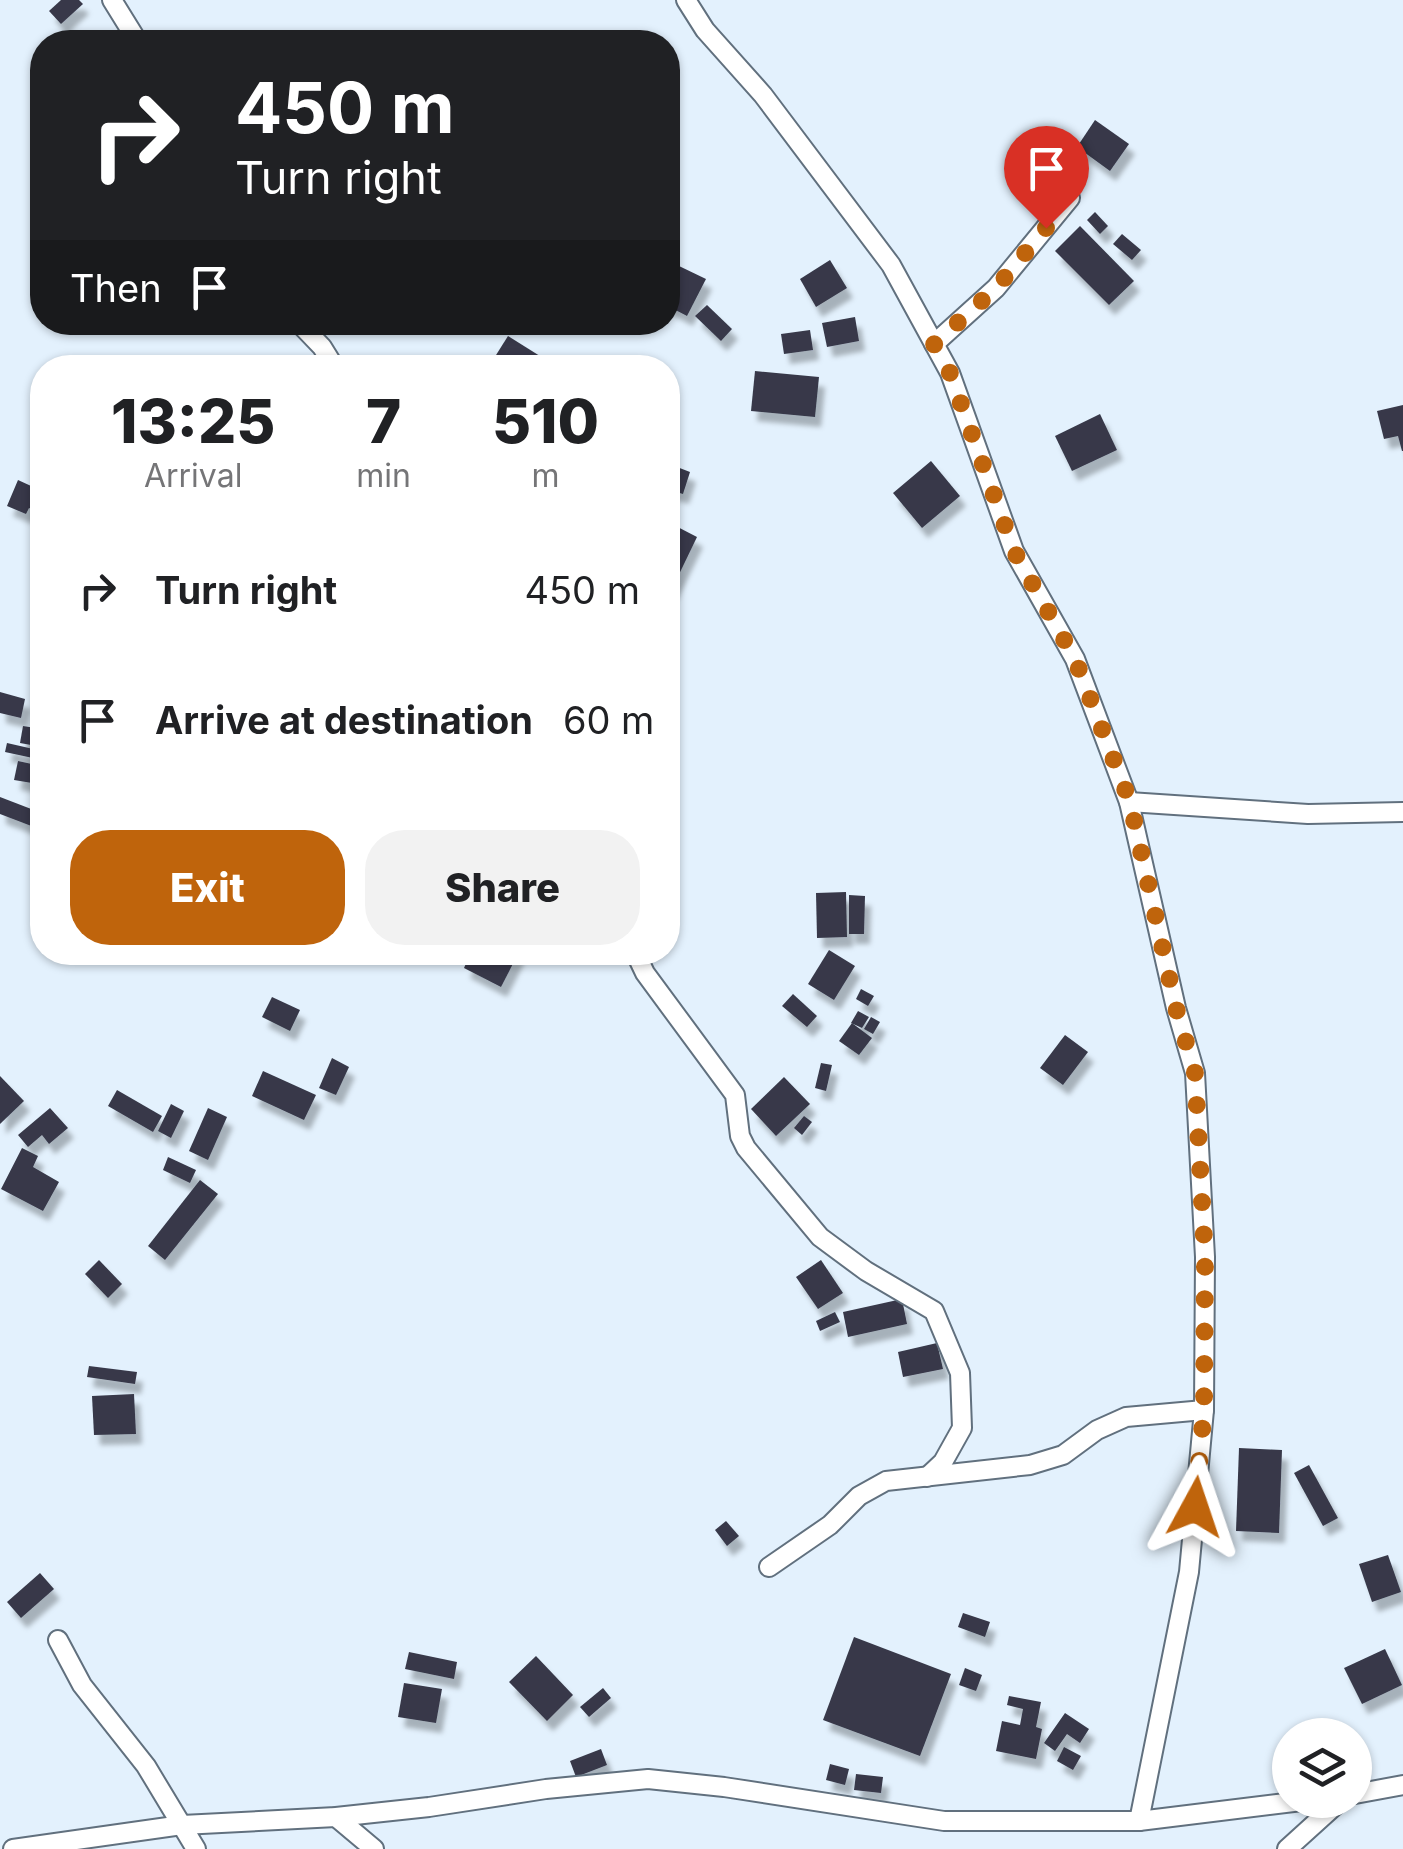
<!DOCTYPE html>
<style>
:root{--surface:#fff;--page:#f2f2f2;--text:#202124;--muted:#757577;--accent:#bf640c}
body{margin:0;font-family:Inter,sans-serif;background:var(--page);color:var(--text);height:100vh;display:flex;flex-direction:column;font-size:38px;white-space:nowrap}
*{box-sizing:border-box;margin:0}
p{font-size:32px;color:var(--muted)}
.icon{flex:none;width:55px;height:55px;fill:none;stroke:currentColor;stroke-width:2;stroke-linecap:round;stroke-linejoin:round}
.map{position:relative;flex:1;overflow:hidden}
.details{position:absolute;left:30px;top:355px;width:650px;height:610px;display:flex;flex-direction:column;background:var(--surface);border-radius:40px;box-shadow:0 2px 8px #0004}
.details>*{flex:none}
.guide{position:absolute;left:30px;top:30px;width:650px;height:305px;border-radius:40px;box-shadow:0 2px 8px #0004;background:#202124;color:#fff;overflow:hidden}
.controls{position:absolute;left:1272px;top:1718px;display:grid;gap:20px}
.controls a{display:grid;place-items:center;width:100px;height:100px;border-radius:50%;background:var(--surface);box-shadow:0 2px 8px #0004;font-size:50px}
.pin{position:absolute;display:grid;place-items:center;width:85px;height:85px;color:#fff;margin:-102px -42px;border-radius:50% 50% 50% 0;rotate:-45deg;box-shadow:0 0 10px #0007}
.pin .icon{rotate:45deg}
.me{position:absolute;width:110px;margin:-55px;rotate:5deg;stroke-linejoin:round;filter:drop-shadow(0 0 8px #0008)}
.turn{display:flex;align-items:center;gap:35px;height:210px;padding:0 40px;font-size:45px}
.turn .icon{width:130px;height:130px;stroke-width:2.5}
.turn b{display:block;font-size:70px;line-height:85px}
.then{display:flex;align-items:center;height:95px;padding:0 40px;background:#0003;gap:20px;font-size:38px}
.eta{display:flex;justify-content:space-evenly;align-items:center;height:170px;text-align:center}
.eta b{font-size:60px;font-weight:800;line-height:70px}
.button{display:flex;gap:20px;margin-top:auto;padding:20px 40px}
.button a{flex:1;height:115px;border-radius:40px;background:var(--accent);color:#fff;font-size:40px;font-weight:800;line-height:115px;text-align:center}
.button a+a{background:var(--page);color:var(--text)}
ul{padding:0;list-style:none}
li{display:flex;align-items:center;gap:30px;height:130px;padding:0 40px}
li div{flex:1}
li b{display:block;font-size:38px}
li em{font-style:normal}
.map>svg:first-child{display:block}
.building{fill:#373949;filter:url(#shadow)}
.lines{fill:none;stroke-linecap:round;stroke-linejoin:round}
.street-casing{stroke:#61707e;stroke-width:22}
.street{stroke:#fff;stroke-width:18}
.route{stroke:#bf640c;stroke-width:18;stroke-dasharray:0 32.4}
</style>
<div class="map">
<svg width="1403" height="1849" viewBox="0 0 1403 1849">
<defs>
<filter id="shadow"><feDropShadow dx="6" dy="10" stdDeviation="2.5" flood-color="#0004"/></filter>
</defs>
<rect width="100%" height="100%" fill="#e3f1fd"/>
<g class="building">
<polygon points="61,0 79,0 83,4 61,24 49,11"/>
<polygon points="1095,120 1129,144 1110,171 1077,147"/>
<polygon points="1095,212 1108,226 1100,234 1087,220"/>
<polygon points="1080,226 1134,281 1109,305 1055,251"/>
<polygon points="1122,234 1141,250 1132,260 1113,244"/>
<polygon points="830,260 847,288 816,307 800,279"/>
<polygon points="679,266 706,279 687,316 668,306 668,290"/>
<polygon points="707,305 732,329 721,341 695,316"/>
<polygon points="855,317 859,341 827,347 822,323"/>
<polygon points="810,330 813,350 784,354 781,334"/>
<polygon points="508,336 559,368 499,368 491,363"/>
<polygon points="755,371 819,377 815,417 751,411"/>
<polygon points="1403,405 1403,451 1402,451 1398,436 1384,439 1377,411"/>
<polygon points="1100,414 1117,450 1072,471 1055,436"/>
<polygon points="931,461 960,496 922,528 893,493"/>
<polygon points="677,467 690,472 683,494 669,490"/>
<polygon points="18,480 42,491 42,514 29,508 26,514 7,506"/>
<polygon points="668,522 697,537 671,591 668,590"/>
<polygon points="0,692 25,699 21,718 0,713"/>
<polygon points="23,726 42,729 42,747 20,743"/>
<polygon points="7,743 42,751 42,760 5,752"/>
<polygon points="18,761 41,766 38,784 14,780"/>
<polygon points="0,797 39,812 34,827 0,814"/>
<polygon points="846,892 847,937 817,938 816,893"/>
<polygon points="849,895 865,896 864,934 849,934"/>
<polygon points="829,950 855,966 834,1000 808,984"/>
<polygon points="471,952 519,952 501,987 464,968"/>
<polygon points="861,989 874,996 868,1006 856,999"/>
<polygon points="793,994 817,1016 807,1027 782,1006"/>
<polygon points="272,997 300,1010 290,1031 262,1017"/>
<polygon points="858,1011 869,1017 862,1028 851,1023"/>
<polygon points="871,1017 880,1022 873,1034 864,1029"/>
<polygon points="852,1023 872,1038 859,1055 839,1041"/>
<polygon points="1065,1035 1088,1052 1063,1085 1040,1068"/>
<polygon points="332,1058 349,1067 336,1095 319,1088"/>
<polygon points="821,1063 832,1065 826,1091 815,1088"/>
<polygon points="263,1071 316,1095 304,1120 252,1096"/>
<polygon points="0,1076 24,1101 0,1124"/>
<polygon points="784,1077 810,1104 776,1136 751,1109"/>
<polygon points="117,1090 162,1116 153,1132 108,1106"/>
<polygon points="171,1104 184,1111 171,1138 158,1131"/>
<polygon points="50,1108 68,1128 49,1144 42,1135 28,1147 18,1135"/>
<polygon points="208,1108 227,1117 208,1160 189,1151"/>
<polygon points="804,1116 812,1122 802,1135 794,1128"/>
<polygon points="22,1148 38,1156 33,1167 59,1182 43,1211 1,1189"/>
<polygon points="168,1157 196,1170 190,1183 163,1170"/>
<polygon points="200,1180 218,1194 165,1260 148,1246"/>
<polygon points="99,1260 122,1284 108,1298 85,1274"/>
<polygon points="821,1260 843,1293 818,1309 796,1277"/>
<polygon points="902,1299 907,1324 848,1337 843,1312"/>
<polygon points="835,1312 840,1322 820,1331 816,1321"/>
<polygon points="937,1343 943,1369 903,1377 898,1352"/>
<polygon points="89,1366 137,1372 135,1384 87,1377"/>
<polygon points="134,1394 136,1434 94,1435 92,1396"/>
<polygon points="1239,1448 1282,1450 1279,1533 1236,1531"/>
<polygon points="1309,1465 1338,1518 1323,1526 1294,1473"/>
<polygon points="726,1521 739,1536 727,1546 715,1530"/>
<polygon points="1388,1555 1401,1592 1372,1602 1359,1564"/>
<polygon points="40,1573 54,1589 21,1618 7,1602"/>
<polygon points="963,1613 990,1622 985,1637 958,1627"/>
<polygon points="854,1637 951,1674 920,1756 823,1720"/>
<polygon points="1385,1649 1402,1685 1362,1704 1344,1668"/>
<polygon points="409,1652 457,1662 454,1679 405,1669"/>
<polygon points="536,1656 573,1695 547,1721 509,1682"/>
<polygon points="965,1668 982,1675 976,1691 959,1685"/>
<polygon points="404,1683 442,1689 436,1723 398,1717"/>
<polygon points="603,1688 611,1698 589,1717 580,1707"/>
<polygon points="1009,1696 1041,1702 1036,1727 1042,1729 1036,1759 996,1751 1002,1721 1020,1725 1023,1709 1007,1705"/>
<polygon points="1065,1713 1089,1729 1080,1743 1067,1734 1055,1751 1044,1743"/>
<polygon points="1064,1747 1081,1756 1073,1770 1057,1761"/>
<polygon points="601,1749 607,1765 576,1777 570,1761"/>
<polygon points="830,1764 849,1769 845,1785 826,1780"/>
<polygon points="856,1774 883,1777 881,1793 854,1790"/>
</g>
<g class="lines">
<defs>
<g id="street">
<polyline points="112,0 138,42"/>
<polyline points="686,0 705,30 763,95 891,265 950,373 1014,551 1075,659 1129,802 1176,1008 1195,1073 1205,1257 1204,1410 1189,1572 1139,1821"/>
<polyline points="298,322 322,347 335,368"/>
<polyline points="934,344 996,288 1070,198"/>
<polyline points="1129,802 1308,814 1403,812"/>
<polyline points="635,952 645,973 735,1095 740,1136 746,1148 820,1237 866,1271 934,1311 960,1373 962,1428 943,1462 927,1477"/>
<polyline points="769,1567 830,1525 859,1496 886,1481 1030,1465 1063,1455 1097,1430 1126,1417 1204,1410"/>
<polyline points="58,1640 82,1685 146,1766 196,1849"/>
<polyline points="1355,1794 1403,1785"/>
<polyline points="336,1817 374,1849"/>
<polyline points="13,1849 182,1825 336,1817 429,1807 546,1789 648,1779 724,1787 944,1821 1139,1821 1310,1800"/>
<polyline points="1287,1849 1341,1800"/>
</g>
</defs>
<use href="#street" class="street-casing"/>
<use href="#street" class="street"/>
</g>
<g class="lines">
<polyline class="route" points="1046,228 996,288 934,344 950,373 1014,551 1075,659 1130,802 1176,1008 1195,1073 1205,1257 1204,1410 1195,1507"/>
</g>
</svg>
<div class="controls">
<a><svg class="icon" aria-label="layers" viewBox="0 0 24 24"><path d="M12 4l9 5-9 5-9-5zM3 14l9 5 9-5"/></svg></a>
</div>
<div class="pin" style="left:1046px;top:228px;background:#d93025"><svg class="icon" aria-label="arrive" viewBox="0 0 24 24"><path d="M6 21V4h12l-3 4 3 4H6"/></svg></div>
<svg class="me" style="left:1195px;top:1507px" viewBox="-20 -20 40 40"><path d="M0-17L14 15 0 8-14 15z" fill="#bf640c" stroke="#fff" stroke-width="4"/></svg>
<div class="guide">
<div class="turn"><svg class="icon" aria-label="right" viewBox="0 0 24 24"><path d="M7 20v-9h11M14 6l5 5-5 5"/></svg><div><b>450 m</b>Turn right</div></div>
<div class="then">Then<svg class="icon" aria-label="arrive" viewBox="0 0 24 24"><path d="M6 21V4h12l-3 4 3 4H6"/></svg></div>
</div>
<section class="details">
<div class="eta">
<div><b>13:25</b><p>Arrival</p></div>
<div><b>7</b><p>min</p></div>
<div><b>510</b><p>m</p></div>
</div>
<ul>
<li><svg class="icon" aria-label="right" viewBox="0 0 24 24"><path d="M7 20v-9h11M14 6l5 5-5 5"/></svg><div><b>Turn right</b></div><em>450 m</em></li>
<li><svg class="icon" aria-label="arrive" viewBox="0 0 24 24"><path d="M6 21V4h12l-3 4 3 4H6"/></svg><div><b>Arrive at destination</b></div><em>60 m</em></li>
</ul>
<div class="button"><a>Exit</a><a>Share</a></div>
</section>
</div>
